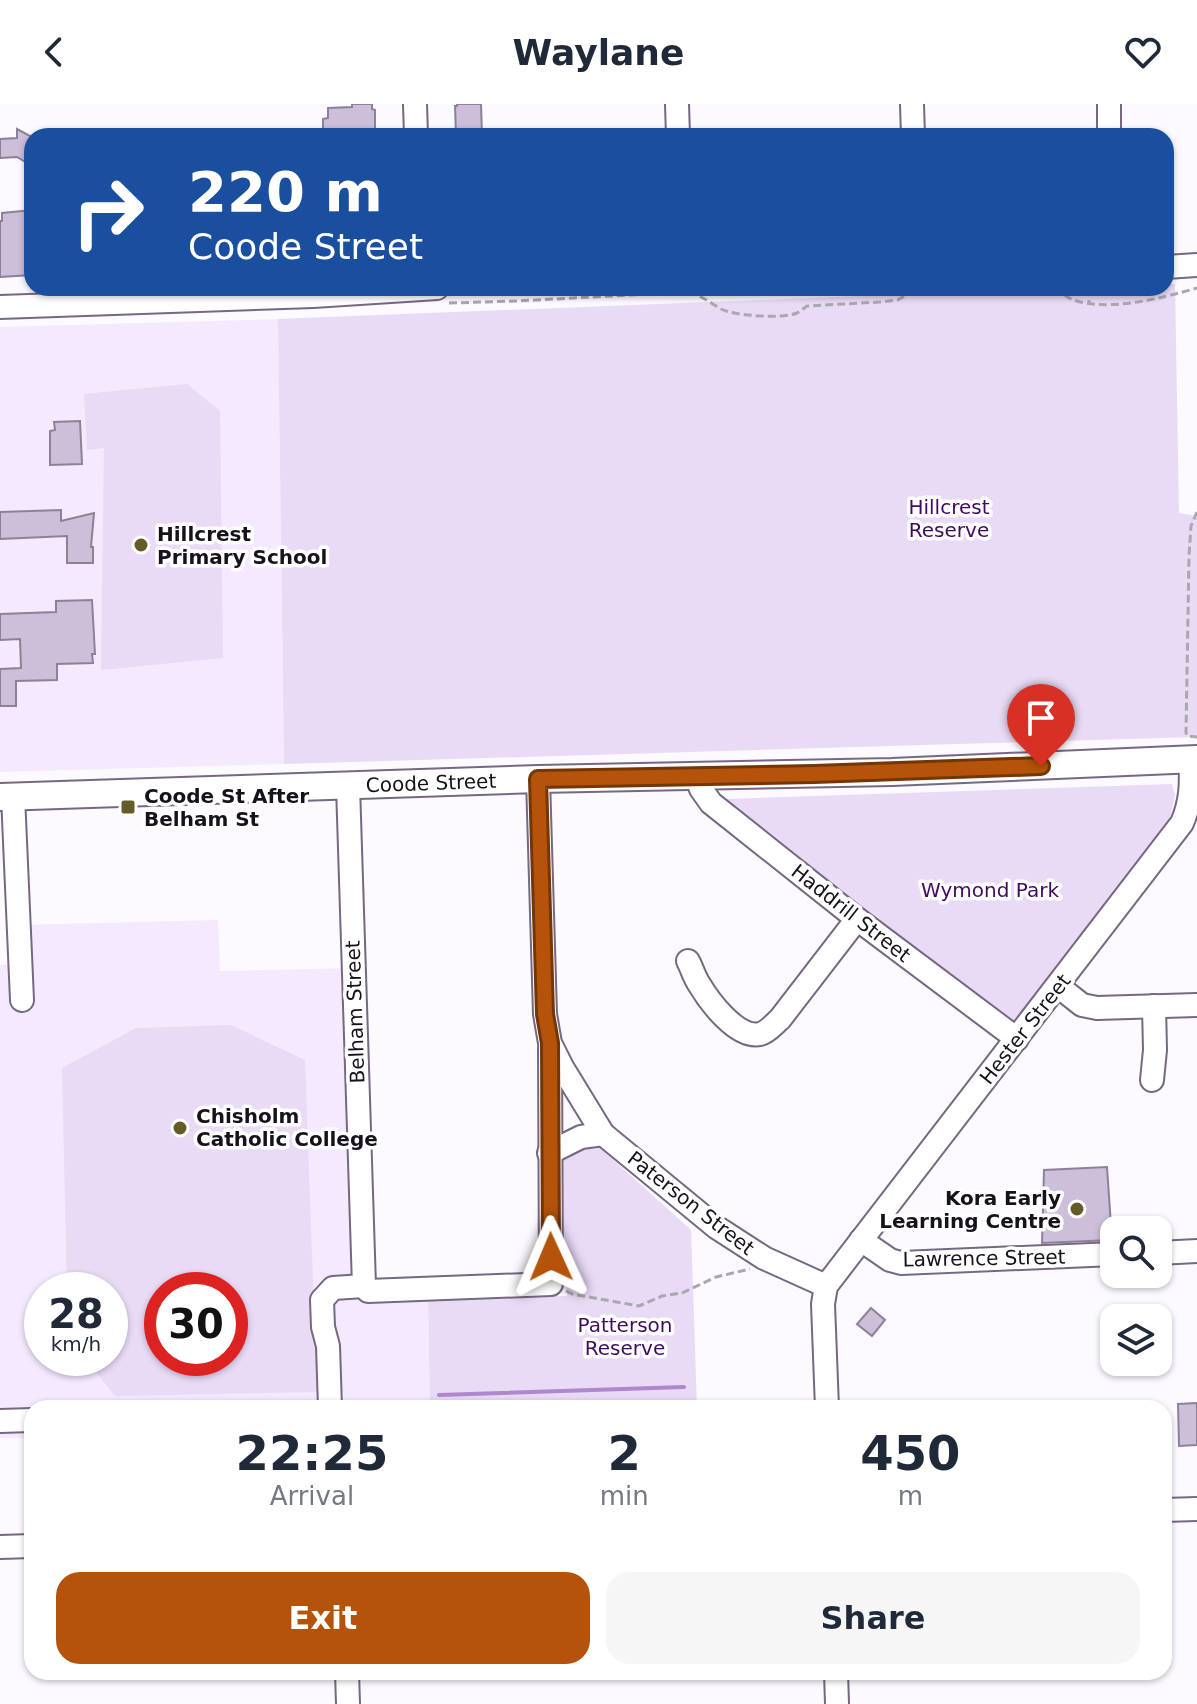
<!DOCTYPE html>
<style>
:root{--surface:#fff;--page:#f6f6f7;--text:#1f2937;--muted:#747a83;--accent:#b45309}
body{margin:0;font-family:"DejaVu Sans",sans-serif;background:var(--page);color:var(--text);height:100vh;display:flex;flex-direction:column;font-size:30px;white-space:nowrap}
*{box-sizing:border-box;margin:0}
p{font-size:26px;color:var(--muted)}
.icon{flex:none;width:44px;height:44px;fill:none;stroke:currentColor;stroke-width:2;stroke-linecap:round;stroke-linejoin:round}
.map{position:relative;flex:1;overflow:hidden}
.panel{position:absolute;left:24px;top:1296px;width:1148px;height:280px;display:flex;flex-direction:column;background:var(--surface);border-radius:24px;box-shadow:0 2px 6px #0004}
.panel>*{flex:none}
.hud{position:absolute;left:24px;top:24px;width:1150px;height:168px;border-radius:24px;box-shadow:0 2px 6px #0004;background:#1a4fa0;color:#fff;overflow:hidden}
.fabs{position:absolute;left:1100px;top:1112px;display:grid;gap:16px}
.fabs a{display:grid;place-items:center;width:72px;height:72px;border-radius:16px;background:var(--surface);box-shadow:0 2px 6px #0004;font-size:40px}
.speed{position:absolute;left:24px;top:1168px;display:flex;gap:16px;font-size:40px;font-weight:700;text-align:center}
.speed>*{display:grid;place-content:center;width:104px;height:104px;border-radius:50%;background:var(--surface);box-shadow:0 2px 6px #0004;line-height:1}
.speed small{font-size:20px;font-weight:400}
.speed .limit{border:12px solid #d22;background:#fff;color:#111}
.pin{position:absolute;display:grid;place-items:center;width:68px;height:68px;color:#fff;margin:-82px -34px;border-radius:50% 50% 50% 0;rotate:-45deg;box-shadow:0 0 8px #0007}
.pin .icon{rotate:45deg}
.me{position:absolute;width:88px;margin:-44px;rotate:359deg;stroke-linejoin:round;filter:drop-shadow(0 0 6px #0008)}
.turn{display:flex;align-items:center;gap:28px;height:168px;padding:0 32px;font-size:36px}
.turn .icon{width:104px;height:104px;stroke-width:2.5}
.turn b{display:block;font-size:56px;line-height:68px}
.eta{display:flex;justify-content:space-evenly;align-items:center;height:136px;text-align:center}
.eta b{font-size:48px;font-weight:700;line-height:56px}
.button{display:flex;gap:16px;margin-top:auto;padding:16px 32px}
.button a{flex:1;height:92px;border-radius:24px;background:var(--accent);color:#fff;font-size:32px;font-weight:700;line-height:92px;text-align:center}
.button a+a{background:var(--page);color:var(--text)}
header{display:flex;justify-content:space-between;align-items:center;height:104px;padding:0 32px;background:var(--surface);font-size:36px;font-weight:700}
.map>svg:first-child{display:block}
.built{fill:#f4e9fe;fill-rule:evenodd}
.green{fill:#e9daf6;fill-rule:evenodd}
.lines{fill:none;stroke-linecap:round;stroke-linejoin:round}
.stream{stroke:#ae87cd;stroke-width:4}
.building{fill:#cdbeda;stroke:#8e8099;stroke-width:2}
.minor-casing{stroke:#766881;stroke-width:26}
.major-casing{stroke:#766881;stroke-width:30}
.path{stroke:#aba7af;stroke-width:3;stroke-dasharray:8 4;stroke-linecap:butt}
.minor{stroke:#fff;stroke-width:22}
.major{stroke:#fff;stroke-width:26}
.route-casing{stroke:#753606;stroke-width:20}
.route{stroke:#b45309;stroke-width:14}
.poi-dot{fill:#645b28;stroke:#fff;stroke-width:3}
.labels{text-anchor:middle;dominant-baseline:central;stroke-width:7;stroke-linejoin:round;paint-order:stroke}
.park-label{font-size:20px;fill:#420a5f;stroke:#fff}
.poi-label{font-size:20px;font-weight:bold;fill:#17111b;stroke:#fff;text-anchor:start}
.street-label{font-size:20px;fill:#17111b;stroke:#fff}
</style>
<header><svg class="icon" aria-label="back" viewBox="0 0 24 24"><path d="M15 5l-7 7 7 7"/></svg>Waylane<svg class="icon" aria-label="heart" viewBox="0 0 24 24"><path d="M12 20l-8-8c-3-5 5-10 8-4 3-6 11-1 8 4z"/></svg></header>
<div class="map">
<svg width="1197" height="1600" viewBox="0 0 1197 1600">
<rect width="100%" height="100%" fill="#fcf9ff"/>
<g class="built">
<polygon points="278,215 284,660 0,668 0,223"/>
<path d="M218,816L220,867L355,864L364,1181L428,1194L430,1304H32V1334H0V861L20,859L19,821ZM42,1186H110V1254H42ZM162,1186H230V1254H162Z"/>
</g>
<g class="green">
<polygon points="1166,180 1175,180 1179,409 1197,412 1197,633 284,660 278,215 1063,184 1166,184"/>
<polygon points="187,280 220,307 223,554 101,566 104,344 87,346 84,290"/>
<polygon points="1172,680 1175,691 1168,722 1013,918 995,916 721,706 724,695"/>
<path d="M231,921L305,956L317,1288L115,1292L85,1254H110V1186H67L62,964L136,924ZM162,1186H230V1254H162Z"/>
<polygon points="577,1041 597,1041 691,1126 697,1304 430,1304 428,1194 567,1192 558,1055"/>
</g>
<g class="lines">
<polyline class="stream" points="439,1291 684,1283"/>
</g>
<g class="building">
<polygon points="352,0 372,0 372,5 375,6 375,32 323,32 323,15 328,14 328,4 352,3"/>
<polygon points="457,0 481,0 482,32 456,32 455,2 457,2"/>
<polygon points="17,25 32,33 32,62 17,53 0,54 0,35 17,34"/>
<polygon points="32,106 32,171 0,173 0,117 2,117 2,109"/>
<polygon points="80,317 82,360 50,361 50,327 55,326 54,318"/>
<polygon points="61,406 61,417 94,409 91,443 93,443 93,459 67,459 67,432 0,435 0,408"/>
<polygon points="92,496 95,550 92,550 93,559 57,560 57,576 16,577 16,602 0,602 0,565 21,564 20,535 0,536 0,510 56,508 56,497"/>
<polygon points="1107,1063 1112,1136 1042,1139 1044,1066"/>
<polygon points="871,1204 885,1216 872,1232 857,1220"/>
<polygon points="1197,1299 1197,1341 1179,1342 1178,1300"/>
</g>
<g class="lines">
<defs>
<g id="minor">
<polyline points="415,0 416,32"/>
<polyline points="677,0 678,32"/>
<polyline points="912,0 913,32"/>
<polyline points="1109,0 1109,32"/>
<polyline points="1166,163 1197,161"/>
<polyline points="0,203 313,192 437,184"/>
<polyline points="696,672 701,685 711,699 857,815 1017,935"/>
<polyline points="538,675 545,910 550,939 562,963 603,1030 716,1123 764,1154 826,1182"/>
<polyline points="348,682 364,1182"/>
<polyline points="13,692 22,896"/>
<path d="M688,857C692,864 694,873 699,880C709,897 737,935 760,930C768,928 774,920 780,915L857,815"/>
<polyline points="1058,882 1082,901 1097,904 1197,901"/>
<polyline points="1152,976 1155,946 1154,902"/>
<polyline points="549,1049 581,1033 603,1030"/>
<polyline points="861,1136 890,1156 901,1159 1114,1150"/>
<polyline points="1158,1149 1197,1147"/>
<polyline points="364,1182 368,1187 551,1180 550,944"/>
<polyline points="330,1304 328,1242 323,1223 322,1196 333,1184 364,1182"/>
<path d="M827,1304L823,1200L826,1182L1182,719C1191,698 1192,679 1190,655"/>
<polyline points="0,1317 32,1316"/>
<polyline points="1164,1406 1197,1405"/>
<polyline points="0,1443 32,1442"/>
<polyline points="347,1568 348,1600"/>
<polyline points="836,1568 837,1600"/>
</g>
<polyline id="major" points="0,693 538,675 892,668 1197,655"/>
</defs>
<use href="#minor" class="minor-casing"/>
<use href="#major" class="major-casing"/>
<g class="path">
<path d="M1055,184C1060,187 1065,192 1071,195C1105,209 1163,194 1197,184"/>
<polyline points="1089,184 1089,199"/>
<path d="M449,199L517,197L687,188C701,191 709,198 721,205C735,212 783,215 797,209C801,207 804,204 807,202L880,198L898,196L913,186L957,184"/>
<polyline points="1197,408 1191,422 1189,452 1186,629 1188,632 1197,633"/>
<polyline points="566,1187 572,1190 639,1202 662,1192 682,1189 716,1173 750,1165"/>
</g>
<use href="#minor" class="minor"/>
<use href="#major" class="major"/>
</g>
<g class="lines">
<defs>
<polyline id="route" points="551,1153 550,939 545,910 538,675 814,670 1041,662"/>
</defs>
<use href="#route" class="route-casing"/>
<use href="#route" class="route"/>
</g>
<g class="poi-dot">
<circle cx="141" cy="441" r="8"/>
<rect x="120" y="695" width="16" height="16" rx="4"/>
<circle cx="180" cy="1024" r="8"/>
<circle cx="1077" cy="1105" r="8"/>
</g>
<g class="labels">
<g class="park-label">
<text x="949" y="403">Hillcrest<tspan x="949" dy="23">Reserve</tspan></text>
<text x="990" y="786">Wymond Park</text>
<text x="625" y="1221">Patterson<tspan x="625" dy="23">Reserve</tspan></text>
</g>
<g class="poi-label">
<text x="157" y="430">Hillcrest<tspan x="157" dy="23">Primary School</tspan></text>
<text x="144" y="692">Coode St After<tspan x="144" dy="23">Belham St</tspan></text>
<text x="196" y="1012">Chisholm<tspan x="196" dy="23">Catholic College</tspan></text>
<text x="1061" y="1094" text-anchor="end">Kora Early<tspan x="1061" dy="23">Learning Centre</tspan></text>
</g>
<g class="street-label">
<text transform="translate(431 679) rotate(-2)">Coode Street</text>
<text transform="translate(851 809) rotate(38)">Haddrill Street</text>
<text transform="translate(355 908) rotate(-92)">Belham Street</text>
<text transform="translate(1025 925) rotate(-52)">Hester Street</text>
<text transform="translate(691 1099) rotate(38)">Paterson Street</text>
<text transform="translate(984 1154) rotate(-1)">Lawrence Street</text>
</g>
</g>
</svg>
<div class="fabs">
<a><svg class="icon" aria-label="search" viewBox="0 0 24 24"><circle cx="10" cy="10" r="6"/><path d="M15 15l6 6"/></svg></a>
<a><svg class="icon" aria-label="layers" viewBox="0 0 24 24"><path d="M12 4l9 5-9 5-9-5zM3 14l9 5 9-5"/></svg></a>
</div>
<div class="speed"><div>28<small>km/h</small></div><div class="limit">30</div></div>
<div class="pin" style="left:1041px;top:662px;background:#d93025"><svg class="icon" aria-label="arrive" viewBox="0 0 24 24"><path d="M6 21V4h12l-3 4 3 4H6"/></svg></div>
<svg class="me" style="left:551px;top:1153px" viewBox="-20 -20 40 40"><path d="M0-17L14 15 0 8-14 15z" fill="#b45309" stroke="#fff" stroke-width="4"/></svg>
<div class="hud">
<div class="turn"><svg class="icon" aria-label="right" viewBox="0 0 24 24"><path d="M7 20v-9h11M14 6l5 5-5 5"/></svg><div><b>220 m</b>Coode Street</div></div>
</div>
<section class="panel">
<div class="eta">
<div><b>22:25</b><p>Arrival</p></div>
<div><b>2</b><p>min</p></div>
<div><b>450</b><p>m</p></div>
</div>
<div class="button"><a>Exit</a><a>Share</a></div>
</section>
</div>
